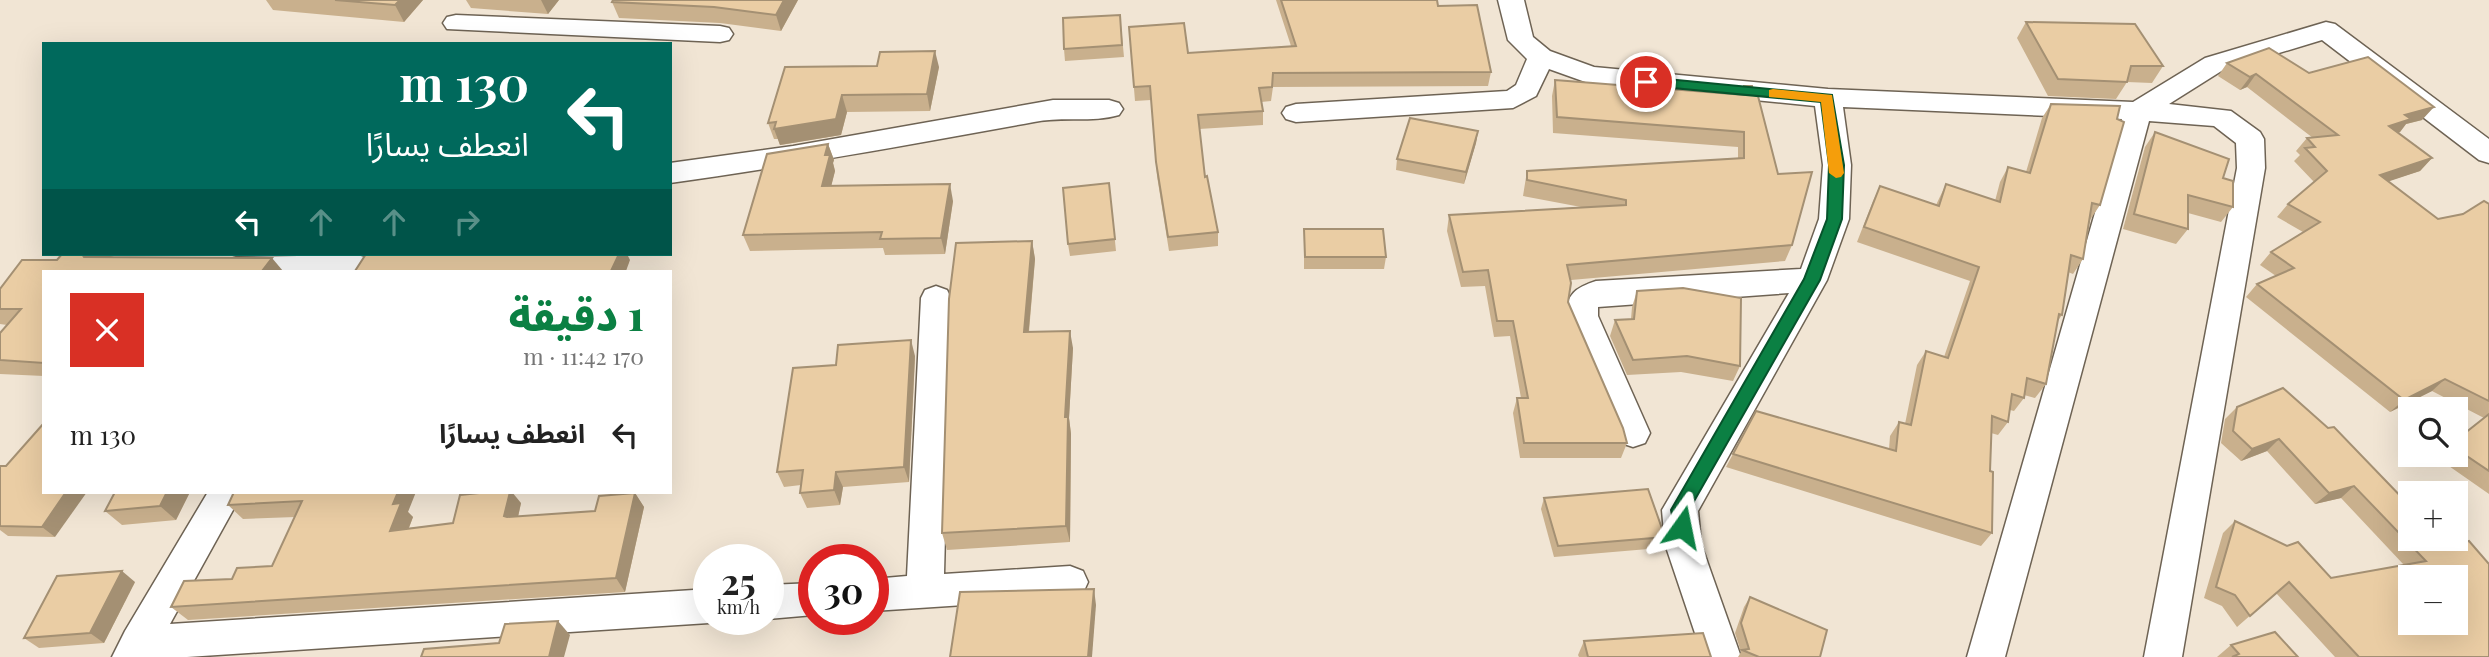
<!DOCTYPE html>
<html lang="ar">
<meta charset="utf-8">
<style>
:root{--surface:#fff;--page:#f6f6f6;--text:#222;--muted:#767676;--accent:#0b8043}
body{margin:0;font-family:"Playfair Display","Noto Sans Arabic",serif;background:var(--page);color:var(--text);direction:rtl;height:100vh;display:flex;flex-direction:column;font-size:26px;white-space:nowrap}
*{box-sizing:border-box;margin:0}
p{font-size:23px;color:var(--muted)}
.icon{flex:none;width:38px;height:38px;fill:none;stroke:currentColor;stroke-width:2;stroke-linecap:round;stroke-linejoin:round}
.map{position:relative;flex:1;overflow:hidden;direction:ltr}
.panel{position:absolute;left:42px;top:270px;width:630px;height:224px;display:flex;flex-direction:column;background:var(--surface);border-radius:0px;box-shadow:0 7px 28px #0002;direction:rtl}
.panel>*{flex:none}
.banner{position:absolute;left:42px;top:42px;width:630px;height:214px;border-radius:0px;box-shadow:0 7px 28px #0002;direction:rtl;background:#00695c;color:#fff;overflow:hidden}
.tools{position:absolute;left:2398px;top:397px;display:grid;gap:14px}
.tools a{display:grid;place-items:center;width:70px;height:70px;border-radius:0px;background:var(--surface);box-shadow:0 7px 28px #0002;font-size:35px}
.speed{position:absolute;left:693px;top:544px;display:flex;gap:14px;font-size:35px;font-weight:700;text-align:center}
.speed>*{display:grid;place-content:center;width:91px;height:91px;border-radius:50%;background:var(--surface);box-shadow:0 7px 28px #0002;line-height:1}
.speed small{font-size:18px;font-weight:400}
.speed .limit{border:10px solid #d22;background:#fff;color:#111}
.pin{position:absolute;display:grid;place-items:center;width:60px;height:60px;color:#fff;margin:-30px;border:4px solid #fff;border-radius:50%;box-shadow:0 2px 7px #0007}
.me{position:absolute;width:77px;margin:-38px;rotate:12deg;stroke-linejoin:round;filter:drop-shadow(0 0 5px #0008)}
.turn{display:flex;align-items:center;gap:24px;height:147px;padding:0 28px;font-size:32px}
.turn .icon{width:91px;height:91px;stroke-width:2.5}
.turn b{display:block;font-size:49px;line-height:60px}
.lanes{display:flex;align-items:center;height:66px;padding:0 28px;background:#0003;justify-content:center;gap:35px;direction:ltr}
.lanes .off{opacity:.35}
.round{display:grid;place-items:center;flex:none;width:74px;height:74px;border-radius:0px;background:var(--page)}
.headline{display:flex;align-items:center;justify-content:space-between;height:119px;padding:0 28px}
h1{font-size:42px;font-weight:800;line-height:52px;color:var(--accent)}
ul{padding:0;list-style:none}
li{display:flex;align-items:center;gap:21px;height:91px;padding:0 28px}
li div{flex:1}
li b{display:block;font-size:26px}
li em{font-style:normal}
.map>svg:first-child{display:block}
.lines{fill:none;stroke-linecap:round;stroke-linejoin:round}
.street-casing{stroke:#6e6354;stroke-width:3}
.street{fill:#fff;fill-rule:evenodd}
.wall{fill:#c9b08d}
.shaded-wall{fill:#a49073}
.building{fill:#eacda4;stroke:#a49073;stroke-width:2;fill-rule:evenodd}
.route{fill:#0b8043;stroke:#07532c;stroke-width:2}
.slow{fill:#f59e0b}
</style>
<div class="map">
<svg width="2489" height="657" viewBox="0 0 2489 657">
<rect width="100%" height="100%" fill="#f1e5d4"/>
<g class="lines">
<defs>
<g id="street">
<path d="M1498,0H1524L1533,37L1550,51L1594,67L1828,89L2133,102L2205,58L2326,22L2335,24L2489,139V163L2479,160L2322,40L2223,70L2169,104L2231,111L2260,132L2264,139L2265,168L2182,657H2144L2237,168L2236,143L2214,126L2149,121L2005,657H1967L2122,119L1843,107L1851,165L1849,219L1827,280L1698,511L1701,544L1741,657H1703L1665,544L1662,510L1789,293L1598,307V316L1650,433L1645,443L1633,447L1621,443L1616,433L1566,316C1567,294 1575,288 1596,281L1801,269L1819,219L1823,165L1815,106L1591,84L1549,69L1536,96L1513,108L1296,122L1286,119L1282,113L1286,107L1296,104L1507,91L1516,85L1527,59L1508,40Z"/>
<polygon points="456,15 720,26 729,28 733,34 729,40 720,42 447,29 443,23 447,17"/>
<path d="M1053,100H1109L1119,103L1123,109L1119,115C1092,123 1062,116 1034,122C913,144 792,166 670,183V163L793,146Z"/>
<polygon points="357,255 368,258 372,266 369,271 225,271 223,268 227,260 238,257"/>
<polygon points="936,286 947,290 951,298 944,574 1070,566 1083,571 1088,582 1083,593 1070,598 873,611 873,579 907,576 921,298 925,290"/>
<polygon points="208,492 243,492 170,624 709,589 709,620 717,620 709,623 187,657 112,657 125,631"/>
<polygon points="814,583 814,615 768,619 768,585"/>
</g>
</defs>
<use href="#street" class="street-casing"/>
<use href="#street" class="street"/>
</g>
<g class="wall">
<polygon points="266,0 423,0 404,22 273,10"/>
<polygon points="466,0 559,0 548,14 471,8"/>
<polygon points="798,0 781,31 720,23 619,18 612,2"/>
<polygon points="1276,0 1437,0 1438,6 1491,72 1488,86 1273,87 1271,101 1261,102 1263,111 1263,125 1199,129 1205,177 1218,232 1218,246 1169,251 1157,176 1151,100 1135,101 1129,27 1188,53 1291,46"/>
<polygon points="1120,15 1124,57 1065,61 1064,49"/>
<polygon points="2026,22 2163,66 2152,83 2127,82 2116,99 2048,96 2017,38"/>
<polygon points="2227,63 2309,73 2422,120 2406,124 2400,132 2398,133 2432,158 2420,171 2388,181 2438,219 2463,214 2489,204 2489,494 2436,457 2439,455 2455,455 2455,441 2484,418 2432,391 2390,412 2246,297 2257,284 2276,276 2260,265 2271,252 2303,232 2277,217 2288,204 2314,182 2294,161 2300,155 2296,151 2307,138 2313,138 2247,87 2240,90 2218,76"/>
<polygon points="785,67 939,67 930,111 847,112 841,135 780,145 778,139 774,139 768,123"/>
<polygon points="1555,80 1741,94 1744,86 1792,245 1785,261 1571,280 1568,302 1627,443 1621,458 1520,458 1513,413 1517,398 1521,398 1510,336 1494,337 1485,286 1461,287 1447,231 1449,215 1581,207 1523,196 1527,171 1738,158 1738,147 1553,133 1552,96"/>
<polygon points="2051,104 2117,119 2100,205 2090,220 2083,259 2073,274 2068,272 2062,315 2057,322 2046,384 2035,398 2024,395 2024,398 2014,411 2010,410 2008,422 1998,435 1991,433 1990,471 1992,533 1981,546 1726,467 1733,454 1889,449 1890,436 1899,422 1905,424 1917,365 1926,351 1944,357 1970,281 1857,242 1873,201 1880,186 1936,205 1946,184 1995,201 2000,182 2008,167 2026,172 2042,118"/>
<polygon points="1478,131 1476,143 1464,184 1396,170 1397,159"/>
<polygon points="2155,132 2223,178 2233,207 2221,222 2188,213 2188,229 2176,244 2123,229 2145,147"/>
<polygon points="828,144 834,160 833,163 835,171 831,186 953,201 945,254 885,255 883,248 750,251 743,235"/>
<polygon points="1109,183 1116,251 1070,256 1068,244"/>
<polygon points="1304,229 1386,257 1384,269 1304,269"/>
<polygon points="1032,241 1035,259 1029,332 1073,348 1069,418 1071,434 1070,542 947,550 942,533"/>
<polygon points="62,254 246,254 114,256 44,271 44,376 0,374 0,333 7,325 0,324 0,289 57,260"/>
<polygon points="1637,291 1740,366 1733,381 1681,372 1627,375 1610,336 1615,320 1631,319 1632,307"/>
<polygon points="915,356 909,482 843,487 840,505 807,508 800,493 801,485 784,487 777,472 836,365"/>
<polygon points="2283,388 2410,539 2455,539 2489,657 2335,657 2276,593 2237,627 2222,606 2204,598 2223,533 2235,521 2331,578 2404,565 2341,498 2315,504 2267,451 2241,461 2221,443 2225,419 2237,407"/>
<polygon points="0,466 6,466 55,537 8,536 0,530"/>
<polygon points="115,492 190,492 176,520 122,525 105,511"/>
<polygon points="234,492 408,512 413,517 409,528 453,523 521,503 518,517 595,511 635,493 644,507 625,592 188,620 171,607 232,579 272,566 295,517 243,519 228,505"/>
<polygon points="1544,498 1665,537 1660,548 1554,557 1541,509"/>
<polygon points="135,582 104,643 39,648 24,638"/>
<polygon points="1750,597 1820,657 1738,657 1741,652 1735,633 1744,607"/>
<polygon points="1584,641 1711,657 1579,657 1578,655"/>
<polygon points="2231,645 2298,657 2217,657"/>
</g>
<g class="shaded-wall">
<polygon points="400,0 423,0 404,22 395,5"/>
<polygon points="541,0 559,0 548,14"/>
<polygon points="784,0 798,0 781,31 776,15"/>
<polygon points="935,51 939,67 930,111 927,94"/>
<polygon points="2256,74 2247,87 2240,90 2250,77"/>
<polygon points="842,95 847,112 841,135 780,145 774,129"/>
<polygon points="2434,107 2422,120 2406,124 2400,132 2377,139 2389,126 2405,115"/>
<polygon points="1478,131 1476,143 1464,184 1466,172"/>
<polygon points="828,144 834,160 833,163 835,171 827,203 822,186 825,155"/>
<polygon points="2432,158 2420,171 2369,188 2380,175"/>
<polygon points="950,184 953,201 945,254 941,238"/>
<polygon points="1032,241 1035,259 1027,350 1024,332"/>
<polygon points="82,254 111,254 114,256 102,259 84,257"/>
<polygon points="619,254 627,254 630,260 626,271 611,271"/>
<polygon points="272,258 283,271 262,271"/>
<polygon points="1070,331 1073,348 1069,418 1071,434 1070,542 1066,526 1065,417"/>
<polygon points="911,340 915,356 909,482 904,467"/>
<polygon points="2445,379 2432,391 2390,412 2404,400"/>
<polygon points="2279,439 2267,451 2241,461 2252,449"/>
<polygon points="836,472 843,487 840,505 834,490"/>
<polygon points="2354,486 2341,498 2315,504 2329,493"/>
<polygon points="66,492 87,492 55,537 42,527"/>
<polygon points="167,492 190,492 176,520 160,506"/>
<polygon points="398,492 416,492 408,512 413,517 402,545 390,531 393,504"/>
<polygon points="510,492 512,492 521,503 515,530 504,516"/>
<polygon points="635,493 644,507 625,592 616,578"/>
<polygon points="122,571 135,582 104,643 90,633"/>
<polygon points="1094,589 1096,605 1092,657 1088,657"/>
<polygon points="558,621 570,635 564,657 549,657"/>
</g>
<g class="building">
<polygon points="335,0 400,0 395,5"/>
<polygon points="613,0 784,0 776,15 714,7 612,2"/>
<polygon points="1281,0 1437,0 1438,6 1477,5 1491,72 1273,73 1272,87 1259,88 1263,111 1198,115 1205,177 1207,176 1218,232 1168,237 1156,162 1150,86 1134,87 1129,27 1184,23 1188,53 1296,46"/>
<polygon points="1120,15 1122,45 1064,49 1063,18"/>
<polygon points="2026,22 2135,24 2163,66 2131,66 2127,82 2058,79"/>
<polygon points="2269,48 2309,73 2368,57 2434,107 2405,115 2411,119 2389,126 2432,158 2380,175 2438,219 2463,214 2484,201 2489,204 2489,401 2445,379 2404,400 2257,284 2294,268 2271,252 2320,222 2288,204 2327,171 2305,148 2315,147 2307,138 2338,135 2256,74 2250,77 2227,63"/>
<polygon points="935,51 927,94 842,95 836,119 774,129 776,122 768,123 785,67 877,66 880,52"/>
<polygon points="1555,80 1744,95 1744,86 1752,86 1754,95 1758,96 1778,174 1812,172 1792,245 1567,265 1571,283 1568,302 1623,428 1627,443 1524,443 1517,398 1528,398 1513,321 1497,321 1488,270 1463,272 1449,215 1626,205 1626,200 1527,180 1527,171 1744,158 1744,132 1557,117"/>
<polygon points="2051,104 2120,106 2117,119 2124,122 2100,205 2092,203 2083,259 2071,255 2062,315 2059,314 2046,384 2027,378 2024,398 2012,394 2008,422 1992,416 1990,471 1993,472 1992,533 1733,454 1756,411 1896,451 1899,422 1911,425 1926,351 1948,358 1979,267 1864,227 1880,186 1939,206 1946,184 2000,202 2008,167 2030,173"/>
<polygon points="1410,118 1478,131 1466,172 1397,159"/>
<polygon points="2155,132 2229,159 2223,178 2233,181 2233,207 2188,195 2188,229 2134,214"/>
<polygon points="828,144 825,155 830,155 822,186 950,184 941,238 880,239 882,232 743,235 767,154"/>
<polygon points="1109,183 1115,239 1068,244 1063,188"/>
<polygon points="1304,229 1383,229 1386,257 1305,257"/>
<polygon points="1032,241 1024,332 1070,331 1065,417 1068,417 1066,526 942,533 949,299 956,243"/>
<polygon points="62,254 82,254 84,257 272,258 262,271 44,271 44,363 0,360 0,333 21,309 0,309 0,289 22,260 57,260"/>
<polygon points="366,254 619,254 611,271 355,271"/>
<polygon points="1683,288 1741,298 1740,366 1687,356 1633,360 1615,320 1634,319 1637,291"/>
<polygon points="911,340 904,467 836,472 834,490 800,493 803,470 777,472 793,368 836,365 838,345"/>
<path d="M2283,388L2328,428L2334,427L2410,506V539H2455V535L2463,543L2469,541L2489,564V657H2359L2289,582L2250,616L2235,595L2216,587L2235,521L2287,546L2298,542L2331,578L2426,561L2354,486L2329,493L2279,439L2252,449L2233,431L2237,407ZM2410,578H2455V623H2410Z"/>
<polygon points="2489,414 2489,471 2455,448 2455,441"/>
<polygon points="44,423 44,492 66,492 42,527 0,526 0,466 6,466"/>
<polygon points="1648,489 1665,537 1558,546 1544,498"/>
<polygon points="115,492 167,492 160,506 105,511"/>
<polygon points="234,492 398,492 393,504 401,503 390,531 453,523 460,495 489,492 510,492 504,516 507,517 595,511 599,496 635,493 616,578 171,607 184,581 232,579 237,568 272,566 302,501 228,505"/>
<polygon points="122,571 90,633 24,638 57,576"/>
<polygon points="1094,589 1088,657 950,657 960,592"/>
<polygon points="1750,597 1827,630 1820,657 1759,657 1742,650 1749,649 1741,623"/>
<polygon points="558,621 549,657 421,657 424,649 499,643 505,624"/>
<polygon points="2275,632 2298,657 2232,657 2239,654 2231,645"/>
<polygon points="1703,633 1711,657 1588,657 1584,641"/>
</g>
<polygon class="route" points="1646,77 1832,95 1844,165 1842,219 1820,280 1689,510 1691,527 1688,532 1682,535 1675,532 1671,510 1804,279 1827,219 1829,165 1821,102 1641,85 1639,82"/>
<polygon class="slow" points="1773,89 1832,95 1844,173 1841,177 1836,178 1829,173 1821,102 1769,97 1769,90"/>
</svg>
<div class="tools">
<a><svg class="icon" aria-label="search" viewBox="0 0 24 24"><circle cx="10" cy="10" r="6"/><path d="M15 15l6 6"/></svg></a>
<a>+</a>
<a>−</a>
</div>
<div class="speed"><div>25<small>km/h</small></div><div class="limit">30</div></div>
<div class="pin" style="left:1646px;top:82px;background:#d93025"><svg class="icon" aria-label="arrive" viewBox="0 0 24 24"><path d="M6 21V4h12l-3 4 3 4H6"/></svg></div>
<svg class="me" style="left:1682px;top:527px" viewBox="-20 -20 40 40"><path d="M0-17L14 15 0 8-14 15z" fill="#0b8043" stroke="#fff" stroke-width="4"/></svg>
<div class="banner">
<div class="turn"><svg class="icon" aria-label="left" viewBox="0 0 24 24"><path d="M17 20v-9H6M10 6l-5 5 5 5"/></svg><div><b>130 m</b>انعطف يسارًا</div></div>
<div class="lanes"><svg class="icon" aria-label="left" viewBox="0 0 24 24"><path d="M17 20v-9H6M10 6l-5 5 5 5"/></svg><svg class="icon off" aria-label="ahead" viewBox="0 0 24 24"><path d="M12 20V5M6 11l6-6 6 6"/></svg><svg class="icon off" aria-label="ahead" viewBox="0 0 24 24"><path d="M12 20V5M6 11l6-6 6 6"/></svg><svg class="icon off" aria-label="right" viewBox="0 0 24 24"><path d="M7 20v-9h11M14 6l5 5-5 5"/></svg></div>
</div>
<section class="panel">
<div class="headline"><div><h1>1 دقيقة</h1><p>170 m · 11:42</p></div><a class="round" style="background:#d93025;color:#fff"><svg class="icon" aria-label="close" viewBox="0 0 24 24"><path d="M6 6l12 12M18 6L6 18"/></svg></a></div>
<ul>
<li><svg class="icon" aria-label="left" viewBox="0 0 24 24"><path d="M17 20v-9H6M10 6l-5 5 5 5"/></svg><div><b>انعطف يسارًا</b></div><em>130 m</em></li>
</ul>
</section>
</div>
